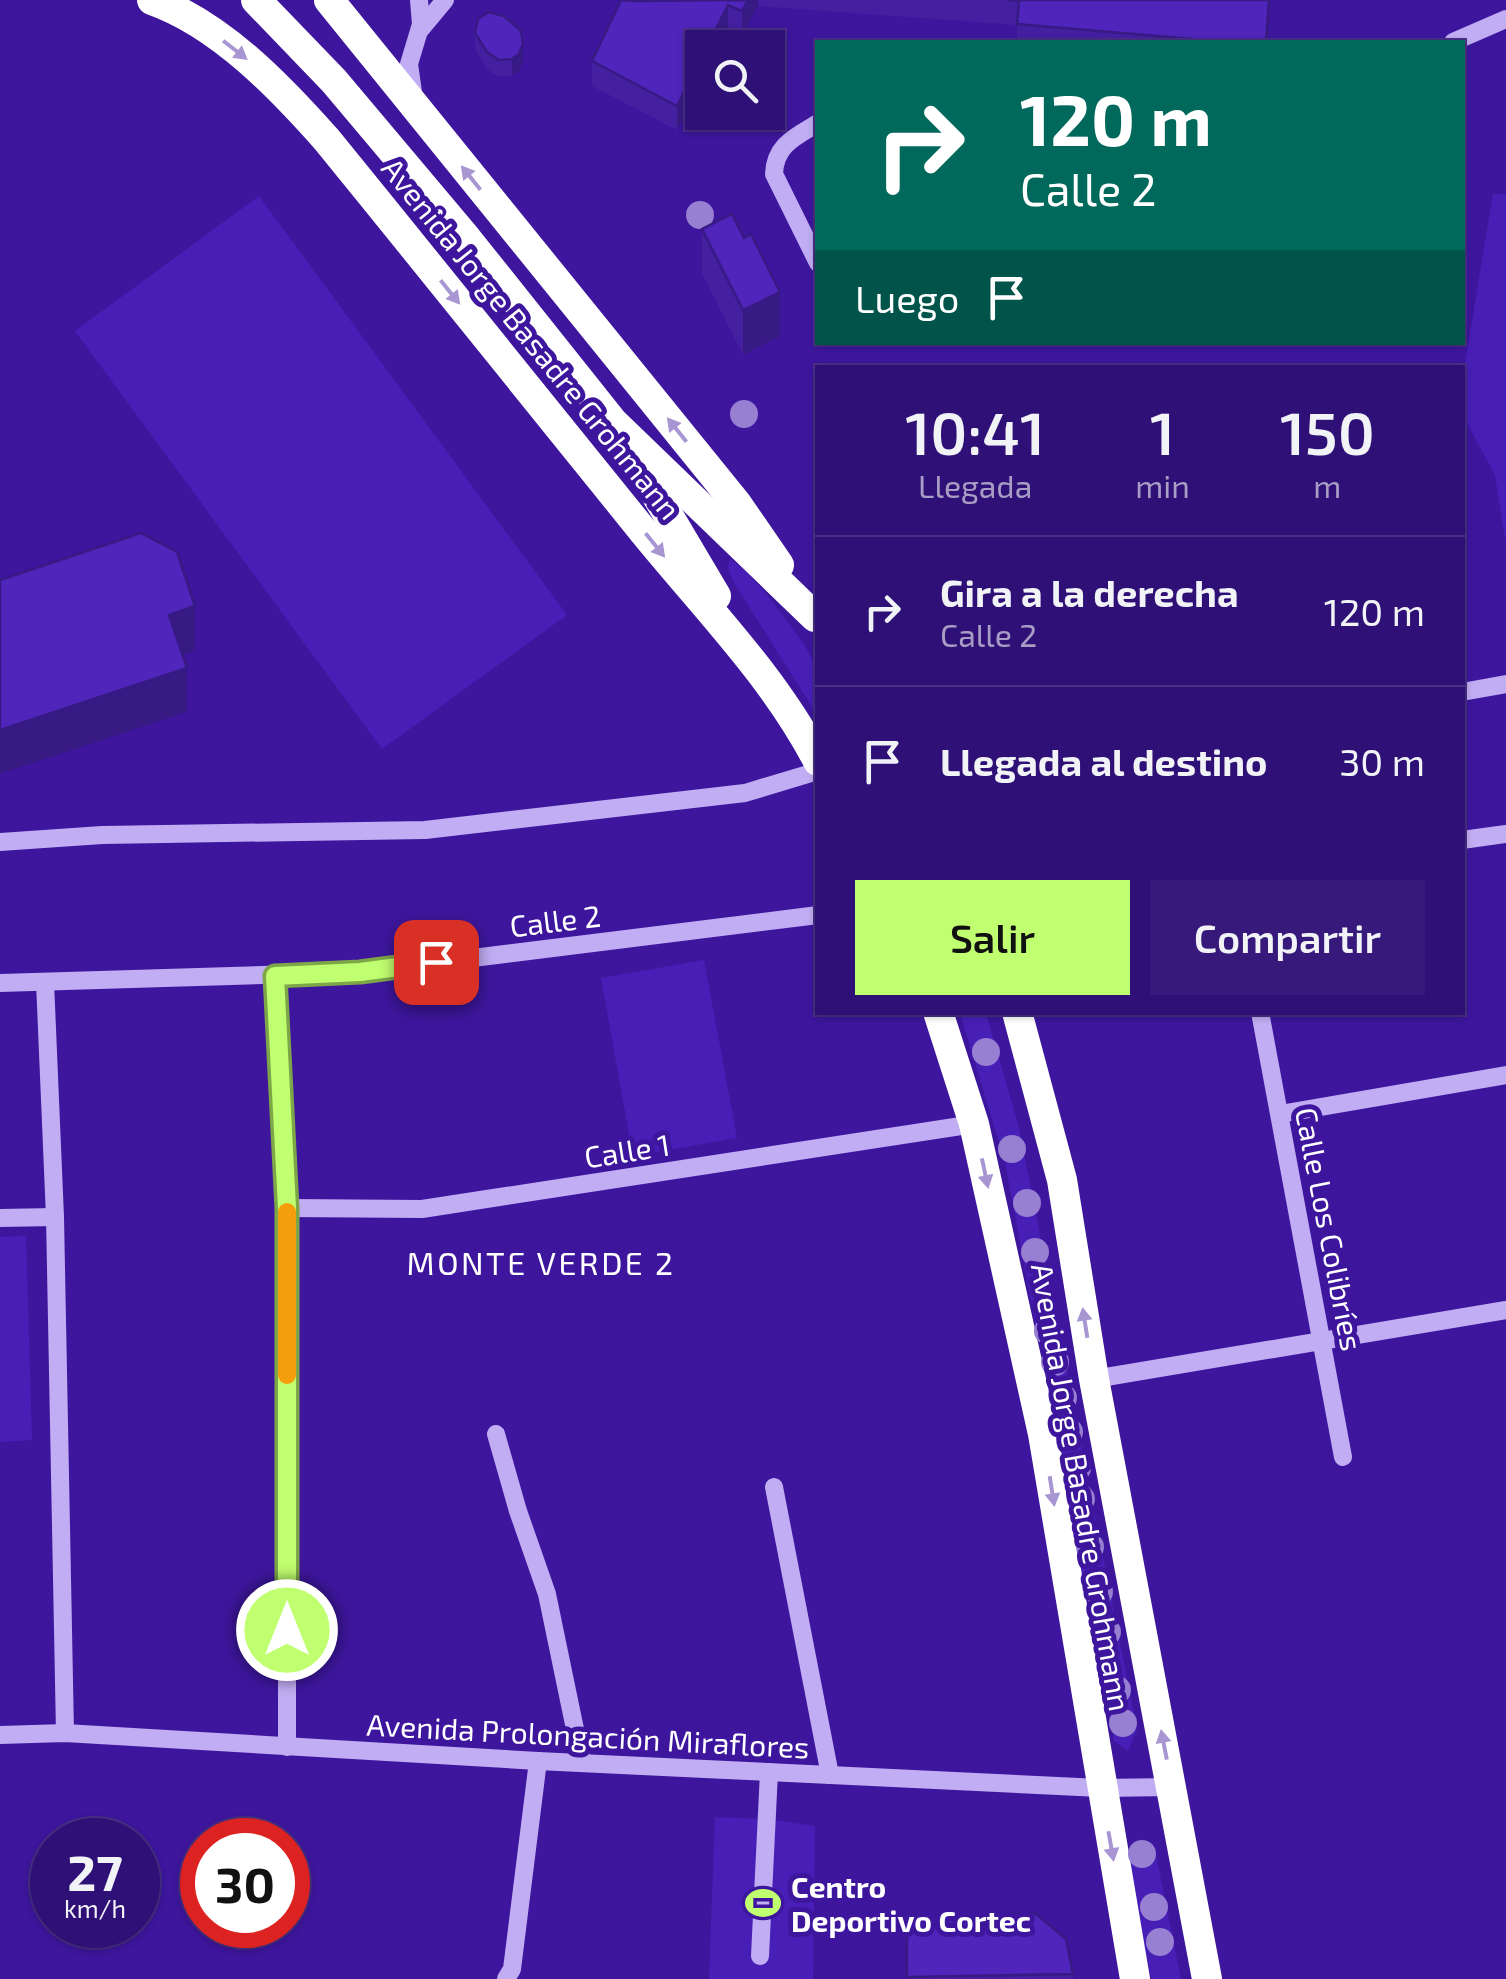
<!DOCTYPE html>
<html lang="es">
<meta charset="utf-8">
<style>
:root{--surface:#2e1076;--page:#36197b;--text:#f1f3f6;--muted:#a79dc5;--line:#493088;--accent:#c0ff6f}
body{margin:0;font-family:"Exo 2",sans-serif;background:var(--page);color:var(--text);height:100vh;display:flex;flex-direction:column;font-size:38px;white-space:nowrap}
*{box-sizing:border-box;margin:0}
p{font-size:32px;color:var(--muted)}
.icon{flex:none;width:55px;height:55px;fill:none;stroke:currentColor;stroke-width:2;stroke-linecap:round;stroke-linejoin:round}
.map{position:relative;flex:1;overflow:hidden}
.sheet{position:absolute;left:815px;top:365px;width:650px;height:650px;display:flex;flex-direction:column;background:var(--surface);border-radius:0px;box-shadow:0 2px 8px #0004,0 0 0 2px var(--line)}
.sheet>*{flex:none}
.banner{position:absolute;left:815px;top:40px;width:650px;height:305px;border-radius:0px;box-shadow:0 2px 8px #0004,0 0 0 2px var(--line);background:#00695c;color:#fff;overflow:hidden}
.buttons{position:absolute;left:685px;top:30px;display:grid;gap:20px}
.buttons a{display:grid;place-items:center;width:100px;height:100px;border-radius:0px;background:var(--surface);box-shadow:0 2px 8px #0004,0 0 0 2px var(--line);font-size:50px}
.speed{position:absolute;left:30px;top:1818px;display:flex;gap:20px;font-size:50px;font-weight:700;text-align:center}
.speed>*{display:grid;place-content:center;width:130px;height:130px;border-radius:50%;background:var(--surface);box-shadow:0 2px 8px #0004,0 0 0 2px var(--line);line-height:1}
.speed small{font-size:25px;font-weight:400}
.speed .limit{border:15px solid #d22;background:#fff;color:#111}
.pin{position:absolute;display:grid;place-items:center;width:85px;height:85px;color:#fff;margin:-42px;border-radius:20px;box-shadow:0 5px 15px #0006}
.me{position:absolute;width:110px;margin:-55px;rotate:0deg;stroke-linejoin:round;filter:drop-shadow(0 0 8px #0008)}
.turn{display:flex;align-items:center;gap:35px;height:210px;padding:0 40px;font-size:45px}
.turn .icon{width:130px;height:130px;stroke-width:2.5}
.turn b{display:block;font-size:70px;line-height:85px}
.then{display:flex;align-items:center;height:95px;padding:0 40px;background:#0003;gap:20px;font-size:38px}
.eta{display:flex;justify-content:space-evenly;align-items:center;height:170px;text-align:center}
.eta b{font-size:60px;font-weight:600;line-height:70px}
.primary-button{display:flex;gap:20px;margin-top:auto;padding:20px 40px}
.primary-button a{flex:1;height:115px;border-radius:0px;background:var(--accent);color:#111;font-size:40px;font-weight:600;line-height:115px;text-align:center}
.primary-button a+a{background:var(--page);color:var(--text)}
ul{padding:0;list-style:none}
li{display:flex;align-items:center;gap:30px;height:150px;padding:0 40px;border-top:2px solid var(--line)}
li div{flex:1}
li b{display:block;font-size:38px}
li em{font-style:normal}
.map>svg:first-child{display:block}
.green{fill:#481fb6}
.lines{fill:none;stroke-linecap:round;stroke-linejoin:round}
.minor{stroke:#c0adf3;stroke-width:18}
.highway{stroke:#fff;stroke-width:30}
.tree{fill:#977fd2}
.wall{fill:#4420a1}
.shaded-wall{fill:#371a83}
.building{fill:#4f25bb;stroke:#371a83;stroke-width:2.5}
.oneway{fill:#a896d3}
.route-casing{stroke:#7da648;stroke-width:25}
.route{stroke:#c0ff6f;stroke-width:18}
.slow{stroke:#f59e0b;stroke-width:18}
.labels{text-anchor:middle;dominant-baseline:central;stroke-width:10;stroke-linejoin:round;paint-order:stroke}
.street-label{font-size:30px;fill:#fff;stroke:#3d169d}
.poi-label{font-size:30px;font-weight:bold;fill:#fff;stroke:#3d169d;text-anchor:start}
.neighbourhood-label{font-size:32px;letter-spacing:2.5px;fill:#fff;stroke:#3d169d}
</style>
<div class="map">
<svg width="1506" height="1979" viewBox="0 0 1506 1979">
<rect width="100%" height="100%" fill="#3d169d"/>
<g class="green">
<polygon points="1493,194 1506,194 1506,544 1495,475 1465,419 1465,363"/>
<polygon points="259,196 567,615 382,749 75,331"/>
<path d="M730,559C751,570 807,643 816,667C821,680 818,701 817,715L733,581L728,568Z"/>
<polygon points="704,960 737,1138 633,1156 601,978"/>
<polygon points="960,1013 986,1013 1019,1128 1137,1730 1128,1751 1114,1741 1005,1162"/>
<polygon points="26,1236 32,1440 0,1442 0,1237"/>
<polygon points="715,1817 766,1819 815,1826 813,1979 709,1979"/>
<polygon points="1142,1839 1155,1850 1181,1979 1151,1979 1130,1872 1130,1849"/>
</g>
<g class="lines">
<g class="minor">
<polyline points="420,30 445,0"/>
<polyline points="1453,42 1506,19"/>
<polyline points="414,99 409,64 421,24 419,0"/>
<path d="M818,123C795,137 775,145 774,174L818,263"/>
<polyline points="1462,692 1506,684"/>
<polyline points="1462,840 1506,834"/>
<polyline points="0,842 102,835 425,830 745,793 818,771"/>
<polyline points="275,975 287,1208 287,1747"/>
<polyline points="45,982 55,1217 65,1733"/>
<polyline points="0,983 360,972 818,915"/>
<polyline points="1260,1012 1343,1457"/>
<polyline points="1280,1114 1506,1075"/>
<polyline points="287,1208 422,1209 974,1124"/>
<polyline points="0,1218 55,1217"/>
<polyline points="1094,1379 1506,1310"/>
<polyline points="496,1434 518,1511 547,1594 582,1763"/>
<polyline points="774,1487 830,1775"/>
<polyline points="0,1735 65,1733 538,1761 1100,1788 1173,1787"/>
<polyline points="760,1956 769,1772"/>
<polyline points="506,1979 512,1969 538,1761"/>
</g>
<g class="highway">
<path d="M152,0C220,24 280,87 327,140C433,270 538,401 643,531C704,606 773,675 818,761"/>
<polyline points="256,0 334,81 467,239 613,422 815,617"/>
<polyline points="329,0 737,504 779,565"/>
<polyline points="632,454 716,596"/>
<polyline points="938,1012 974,1124 1043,1434 1135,1979"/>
<polyline points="1017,1012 1062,1180 1094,1379 1207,1979"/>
</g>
</g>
<g class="tree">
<circle cx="700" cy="215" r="14"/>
<circle cx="744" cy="414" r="14"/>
<circle cx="986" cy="1052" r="14"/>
<circle cx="1012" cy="1149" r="14"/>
<circle cx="1027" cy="1203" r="14"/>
<circle cx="1035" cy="1252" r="14"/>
<circle cx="1048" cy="1331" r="14"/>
<circle cx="1055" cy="1362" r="14"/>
<circle cx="1063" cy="1398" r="14"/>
<circle cx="1069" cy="1432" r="14"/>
<circle cx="1077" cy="1468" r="14"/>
<circle cx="1081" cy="1499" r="14"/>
<circle cx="1090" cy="1547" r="14"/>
<circle cx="1099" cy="1592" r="14"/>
<circle cx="1107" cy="1632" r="14"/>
<circle cx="1117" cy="1690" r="14"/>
<circle cx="1123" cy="1723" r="14"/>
<circle cx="1142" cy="1854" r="14"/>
<circle cx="1154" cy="1907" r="14"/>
<circle cx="1160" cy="1942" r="14"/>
</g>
<g class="wall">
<polygon points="636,0 1270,0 1268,42 1017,42 1017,25 758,6 742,36 728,30 702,48 702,80 677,130 592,86 592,61"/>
<polygon points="475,33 523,60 519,71 512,76 499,77 487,69 475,49"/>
<polygon points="702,229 780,336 743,355 702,273"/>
<polygon points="907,1920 1073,1974 1073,1979 907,1979"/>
</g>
<g class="shaded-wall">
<polygon points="748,0 758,0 758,6 742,36 742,11"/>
<polygon points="1269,0 1270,0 1268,42 1266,42"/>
<polygon points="728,5 728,30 719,48 706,48"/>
<polygon points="523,44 523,60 519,71 512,76 512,59"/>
<polygon points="702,55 702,80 677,130 677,106"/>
<polygon points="780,292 780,336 743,355 743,310"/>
<polygon points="195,606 195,651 169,659 169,615"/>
<polygon points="187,668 187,712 0,774 0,730"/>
</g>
<g class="building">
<polygon points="621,0 635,1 748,0 742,11 728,5 706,48 702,48 702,55 677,106 592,61"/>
<polygon points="1008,0 1269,0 1266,42 1227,42 1017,24 1019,1"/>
<polygon points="489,12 504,16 521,31 523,44 519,54 512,59 499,60 487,52 475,33 478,19"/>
<polygon points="732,214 744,238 751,234 780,292 743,310 702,229"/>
<polygon points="141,533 177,552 195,606 169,615 187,668 0,730 0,580"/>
<polygon points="1035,1913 1066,1939 1073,1974 907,1977 907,1920"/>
</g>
<defs><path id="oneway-solid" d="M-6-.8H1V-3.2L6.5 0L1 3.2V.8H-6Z" transform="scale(2.5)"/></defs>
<g class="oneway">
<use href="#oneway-solid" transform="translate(235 50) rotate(38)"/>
<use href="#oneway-solid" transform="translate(471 178) rotate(-129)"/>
<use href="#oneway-solid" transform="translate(450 292) rotate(51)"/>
<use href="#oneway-solid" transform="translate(677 430) rotate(-129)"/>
<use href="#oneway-solid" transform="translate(655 545) rotate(51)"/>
<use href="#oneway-solid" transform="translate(985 1173) rotate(78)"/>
<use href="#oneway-solid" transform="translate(1085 1323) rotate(-99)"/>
<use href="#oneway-solid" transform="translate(1052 1491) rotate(81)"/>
<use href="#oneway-solid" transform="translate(1164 1745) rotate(-101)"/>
<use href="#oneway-solid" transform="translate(1111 1846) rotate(80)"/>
</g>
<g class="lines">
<defs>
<polyline id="route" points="287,1630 287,1208 275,976 360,972 436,962"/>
</defs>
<use href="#route" class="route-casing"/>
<use href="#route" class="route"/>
<polyline class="slow" points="287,1212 287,1375"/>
</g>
<defs>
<symbol id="stadium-bare" viewBox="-9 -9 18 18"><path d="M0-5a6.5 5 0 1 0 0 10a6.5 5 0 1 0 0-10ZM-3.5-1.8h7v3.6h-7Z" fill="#c0ff6f" stroke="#3d169d" stroke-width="2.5" paint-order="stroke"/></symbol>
</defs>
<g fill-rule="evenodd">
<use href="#stadium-bare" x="738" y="1878" width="50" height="50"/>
</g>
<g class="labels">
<g class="street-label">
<text transform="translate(532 338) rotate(51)">Avenida Jorge Basadre Grohmann</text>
<text transform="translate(555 920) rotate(-7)">Calle 2</text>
<text transform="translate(627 1150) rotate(-9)">Calle 1</text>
<text transform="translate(1330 1229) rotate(79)">Calle Los Colibríes</text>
<text transform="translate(1082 1487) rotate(80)">Avenida Jorge Basadre Grohmann</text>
<text transform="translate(588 1735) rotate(3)">Avenida Prolongación Miraflores</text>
</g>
<g class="poi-label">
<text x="791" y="1886">Centro<tspan x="791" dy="34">Deportivo Cortec</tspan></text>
</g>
<g class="neighbourhood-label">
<text x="541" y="1262">MONTE VERDE 2</text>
</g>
</g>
</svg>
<div class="buttons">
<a><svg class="icon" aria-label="search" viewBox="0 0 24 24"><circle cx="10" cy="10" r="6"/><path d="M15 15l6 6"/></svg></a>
</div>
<div class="speed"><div>27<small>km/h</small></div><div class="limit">30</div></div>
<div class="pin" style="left:436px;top:962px;background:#d93025"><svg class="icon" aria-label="arrive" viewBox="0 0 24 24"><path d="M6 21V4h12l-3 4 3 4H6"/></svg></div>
<svg class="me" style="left:287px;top:1630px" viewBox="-20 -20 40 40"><circle r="17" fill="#c0ff6f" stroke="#fff" stroke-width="3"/><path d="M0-11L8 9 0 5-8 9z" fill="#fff"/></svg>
<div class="banner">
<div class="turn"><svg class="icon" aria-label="right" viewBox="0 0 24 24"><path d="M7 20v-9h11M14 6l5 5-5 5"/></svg><div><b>120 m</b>Calle 2</div></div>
<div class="then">Luego<svg class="icon" aria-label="arrive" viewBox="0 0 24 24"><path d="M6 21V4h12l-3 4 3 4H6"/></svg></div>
</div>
<section class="sheet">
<div class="eta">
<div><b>10:41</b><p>Llegada</p></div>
<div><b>1</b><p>min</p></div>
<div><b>150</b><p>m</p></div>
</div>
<ul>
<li><svg class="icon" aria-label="right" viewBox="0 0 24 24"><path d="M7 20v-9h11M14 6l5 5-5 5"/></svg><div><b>Gira a la derecha</b><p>Calle 2</p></div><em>120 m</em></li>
<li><svg class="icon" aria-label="arrive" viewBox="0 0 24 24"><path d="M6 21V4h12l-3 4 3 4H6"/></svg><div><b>Llegada al destino</b></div><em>30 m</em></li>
</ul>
<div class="primary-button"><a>Salir</a><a>Compartir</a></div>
</section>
</div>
